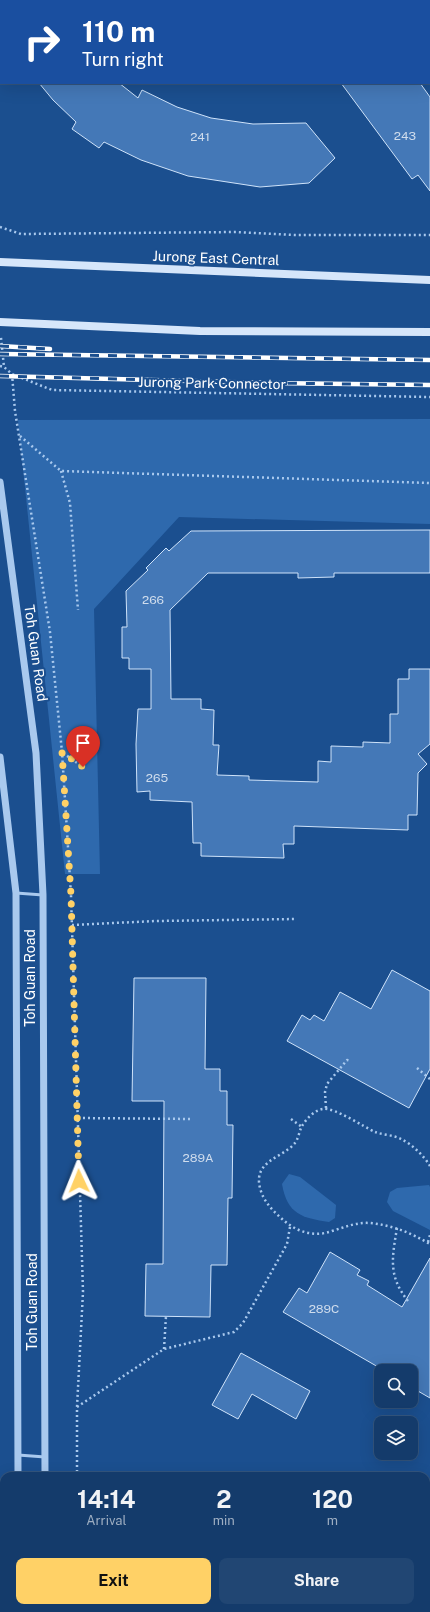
<!DOCTYPE html>
<style>
:root{--surface:#143b6b;--page:#214673;--text:#f1f3f6;--muted:#9dadc1;--line:#33557e;--accent:#ffd166}
body{margin:0;font-family:"Public Sans",sans-serif;background:var(--page);color:var(--text);height:100vh;display:flex;flex-direction:column;font-size:15px;white-space:nowrap}
*{box-sizing:border-box;margin:0}
p{font-size:13px;color:var(--muted)}
.icon{flex:none;width:22px;height:22px;fill:none;stroke:currentColor;stroke-width:2;stroke-linecap:round;stroke-linejoin:round}
.map{position:relative;flex:1;overflow:hidden}
.side{position:absolute;left:0px;top:1472px;width:430px;height:140px;display:flex;flex-direction:column;background:var(--surface);border-radius:12px 12px 0 0;box-shadow:0 4px 16px #0002,0 0 0 1px var(--line)}
.side>*{flex:none}
.top-card{position:absolute;left:0px;top:0px;width:430px;height:84px;box-shadow:0 4px 16px #0002,0 0 0 1px var(--line);background:#1a4fa0;color:#fff;overflow:hidden}
.fabs{position:absolute;left:374px;top:1364px;display:grid;gap:8px}
.fabs a{display:grid;place-items:center;width:44px;height:44px;border-radius:8px;background:var(--surface);box-shadow:0 4px 16px #0002,0 0 0 1px var(--line);font-size:20px}
.pin{position:absolute;display:grid;place-items:center;width:34px;height:34px;color:#fff;margin:-41px -17px;border-radius:50% 50% 50% 0;rotate:-45deg;box-shadow:0 0 4px #0007}
.pin .icon{rotate:45deg}
.me{position:absolute;width:44px;margin:-22px;rotate:358deg;stroke-linejoin:round;filter:drop-shadow(0 0 3px #0008)}
.turn{display:flex;align-items:center;gap:14px;height:84px;padding:0 16px;font-size:18px}
.turn .icon{width:52px;height:52px;stroke-width:2.5}
.turn b{display:block;font-size:28px;line-height:34px}
.eta{display:flex;justify-content:space-evenly;align-items:center;height:68px;text-align:center}
.eta b{font-size:24px;font-weight:700;line-height:28px}
.action{display:flex;gap:8px;margin-top:auto;padding:8px 16px}
.action a{flex:1;height:46px;border-radius:8px;background:var(--accent);color:#111;font-size:16px;font-weight:700;line-height:46px;text-align:center}
.action a+a{background:var(--page);color:var(--text)}
.map>svg:first-child{display:block}
.green{fill:#2e69ad}
.building{fill:#4478b7;stroke:#cfe3fa}
.lines{fill:none;stroke-linecap:round;stroke-linejoin:round}
.path{stroke:#a9c9ee;stroke-width:2.5;stroke-dasharray:2 3;stroke-linecap:butt}
.service{stroke:#a9c9ee;stroke-width:3}
.tertiary{stroke:#a9c9ee;stroke-width:7}
.secondary{stroke:#d6e6fa;stroke-width:8}
.rail-casing{stroke:#fff;stroke-width:4.5}
.rail{stroke:#1b4f8f;stroke-width:3;stroke-dasharray:9;stroke-linecap:butt}
.route{stroke:#ffd166;stroke-width:7;stroke-dasharray:0 12.6}
.labels{text-anchor:middle;dominant-baseline:central;stroke-width:4;stroke-linejoin:round;paint-order:stroke}
.number-label{font-size:12px;fill:#d0dded}
.street-label{font-size:14px;fill:#fff;stroke:#1b4f8f}
</style>
<div class="map">
<svg width="430" height="1612" viewBox="0 0 430 1612">
<rect width="100%" height="100%" fill="#1b4f8f"/>
<g class="green">
<polygon points="430,419 430,524 179,517 94,609 100,874 65,874 18,420"/>
<path d="M289,1174L300,1177L336,1205L335,1218L329,1222C302,1218 287,1214 282,1184Z"/>
<polygon points="429,1185 430,1187 430,1230 393,1211 387,1202 390,1192 397,1188"/>
</g>
<g class="building">
<polygon points="39,83 119,83 138,98 142,90 177,107 211,118 253,124 306,123 335,158 309,183 260,187 188,176 141,160 104,142 99,148 72,129 76,122 53,100"/>
<polygon points="341,83 420,83 430,97 430,191 418,175 412,179"/>
<polygon points="430,530 430,573 334,573 334,577 298,578 298,573 208,573 170,610 171,699 201,699 201,709 214,710 213,745 219,745 217,775 249,776 249,780 318,782 318,761 331,762 331,746 363,747 363,742 390,743 390,714 398,714 398,679 409,679 409,669 430,669 430,744 418,754 427,764 418,773 417,815 408,815 408,830 294,826 294,844 283,844 284,858 201,856 201,843 193,843 192,802 150,800 150,791 137,792 136,744 138,709 151,709 151,669 129,669 129,658 122,658 122,627 127,627 126,591 148,570 146,568 166,548 169,551 191,531"/>
<polygon points="392,970 430,991 430,1069 409,1108 287,1041 302,1015 310,1020 314,1015 324,1021 340,992 371,1009"/>
<polygon points="134,978 206,978 205,1069 220,1069 220,1091 227,1091 227,1125 233,1125 232,1198 228,1198 227,1265 211,1265 210,1317 145,1316 146,1264 163,1264 164,1101 132,1101"/>
<polygon points="330,1252 360,1270 357,1275 369,1281 367,1285 402,1307 430,1258 430,1398 411,1387 411,1371 385,1371 283,1312 299,1288 307,1293"/>
<polygon points="241,1353 310,1391 296,1419 252,1394 238,1419 212,1405"/>
</g>
<g class="lines">
<g class="path">
<polyline points="0,227 21,234 236,232 295,235 430,235"/>
<polyline points="1,338 4,367"/>
<polyline points="0,366 4,367 12,374 52,390 430,397"/>
<polyline points="12,374 15,411 50,632 62,752 71,895 83,1292 77,1407 77,1476"/>
<polyline points="20,436 61,471 430,483"/>
<polyline points="61,471 70,503 78,610"/>
<polyline points="63,753 83,767"/>
<polyline points="72,925 156,921 296,919"/>
<polyline points="417,1068 430,1079"/>
<polyline points="326,1108 325,1092 327,1084 347,1060 351,1061"/>
<polyline points="78,1118 193,1119"/>
<polyline points="291,1119 302,1127"/>
<path d="M430,1166C424,1156 412,1144 401,1139C394,1135 383,1135 375,1132C364,1127 334,1107 323,1109C314,1110 305,1120 301,1128C299,1133 298,1140 294,1144C282,1158 253,1161 260,1188C263,1200 271,1209 280,1217C294,1231 313,1238 332,1231C345,1227 357,1222 370,1223C392,1225 411,1233 430,1244"/>
<path d="M397,1228C392,1258 388,1276 408,1301"/>
<polyline points="428,1242 430,1235"/>
<polyline points="164,1349 166,1316"/>
<polyline points="77,1407 164,1349 234,1332 243,1323 287,1244 290,1227"/>
<polyline points="426,1498 430,1498"/>
<polyline points="426,1548 430,1548"/>
<polyline points="73,1612 73,1608"/>
</g>
<g class="service">
<polyline points="16,893 43,895"/>
<polyline points="18,1455 45,1457"/>
</g>
<g class="tertiary">
<polyline points="0,482 36,753 43,895 45,1476"/>
<polyline points="0,757 16,893 18,1476"/>
<polyline points="19,1608 19,1612"/>
<polyline points="45,1608 45,1612"/>
</g>
<g class="secondary">
<polyline points="0,262 430,280"/>
<polyline points="0,322 200,331 430,332"/>
</g>
<defs>
<g id="rail">
<polyline points="0,346 50,349"/>
<polyline points="0,354 430,360"/>
<polyline points="0,376 270,383 430,385"/>
</g>
</defs>
<use href="#rail" class="rail-casing"/>
<use href="#rail" class="rail"/>
</g>
<g class="lines">
<polyline class="route" points="79,1181 71,895 62,752 83,767"/>
</g>
<g class="labels">
<g class="number-label">
<text x="405" y="136">243</text>
<text x="200" y="137">241</text>
<text x="153" y="600">266</text>
<text x="157" y="778">265</text>
<text x="198" y="1158">289A</text>
<text x="324" y="1309">289C</text>
</g>
<g class="street-label">
<text transform="translate(216 258) rotate(2)">Jurong East Central</text>
<text transform="translate(212 383) rotate(1)">Jurong Park Connector</text>
<text transform="translate(36 653) rotate(82)">Toh Guan Road</text>
<text transform="translate(30 978) rotate(-90)">Toh Guan Road</text>
<text transform="translate(32 1302) rotate(-90)">Toh Guan Road</text>
</g>
</g>
</svg>
<div class="fabs">
<a><svg class="icon" aria-label="search" viewBox="0 0 24 24"><circle cx="10" cy="10" r="6"/><path d="M15 15l6 6"/></svg></a>
<a><svg class="icon" aria-label="layers" viewBox="0 0 24 24"><path d="M12 4l9 5-9 5-9-5zM3 14l9 5 9-5"/></svg></a>
</div>
<div class="pin" style="left:83px;top:767px;background:#d93025"><svg class="icon" aria-label="arrive" viewBox="0 0 24 24"><path d="M6 21V4h12l-3 4 3 4H6"/></svg></div>
<svg class="me" style="left:79px;top:1181px" viewBox="-20 -20 40 40"><path d="M0-17L14 15 0 8-14 15z" fill="#ffd166" stroke="#fff" stroke-width="4"/></svg>
<div class="top-card">
<div class="turn"><svg class="icon" aria-label="right" viewBox="0 0 24 24"><path d="M7 20v-9h11M14 6l5 5-5 5"/></svg><div><b>110 m</b>Turn right</div></div>
</div>
<section class="side">
<div class="eta">
<div><b>14:14</b><p>Arrival</p></div>
<div><b>2</b><p>min</p></div>
<div><b>120</b><p>m</p></div>
</div>
<div class="action"><a>Exit</a><a>Share</a></div>
</section>
</div>
